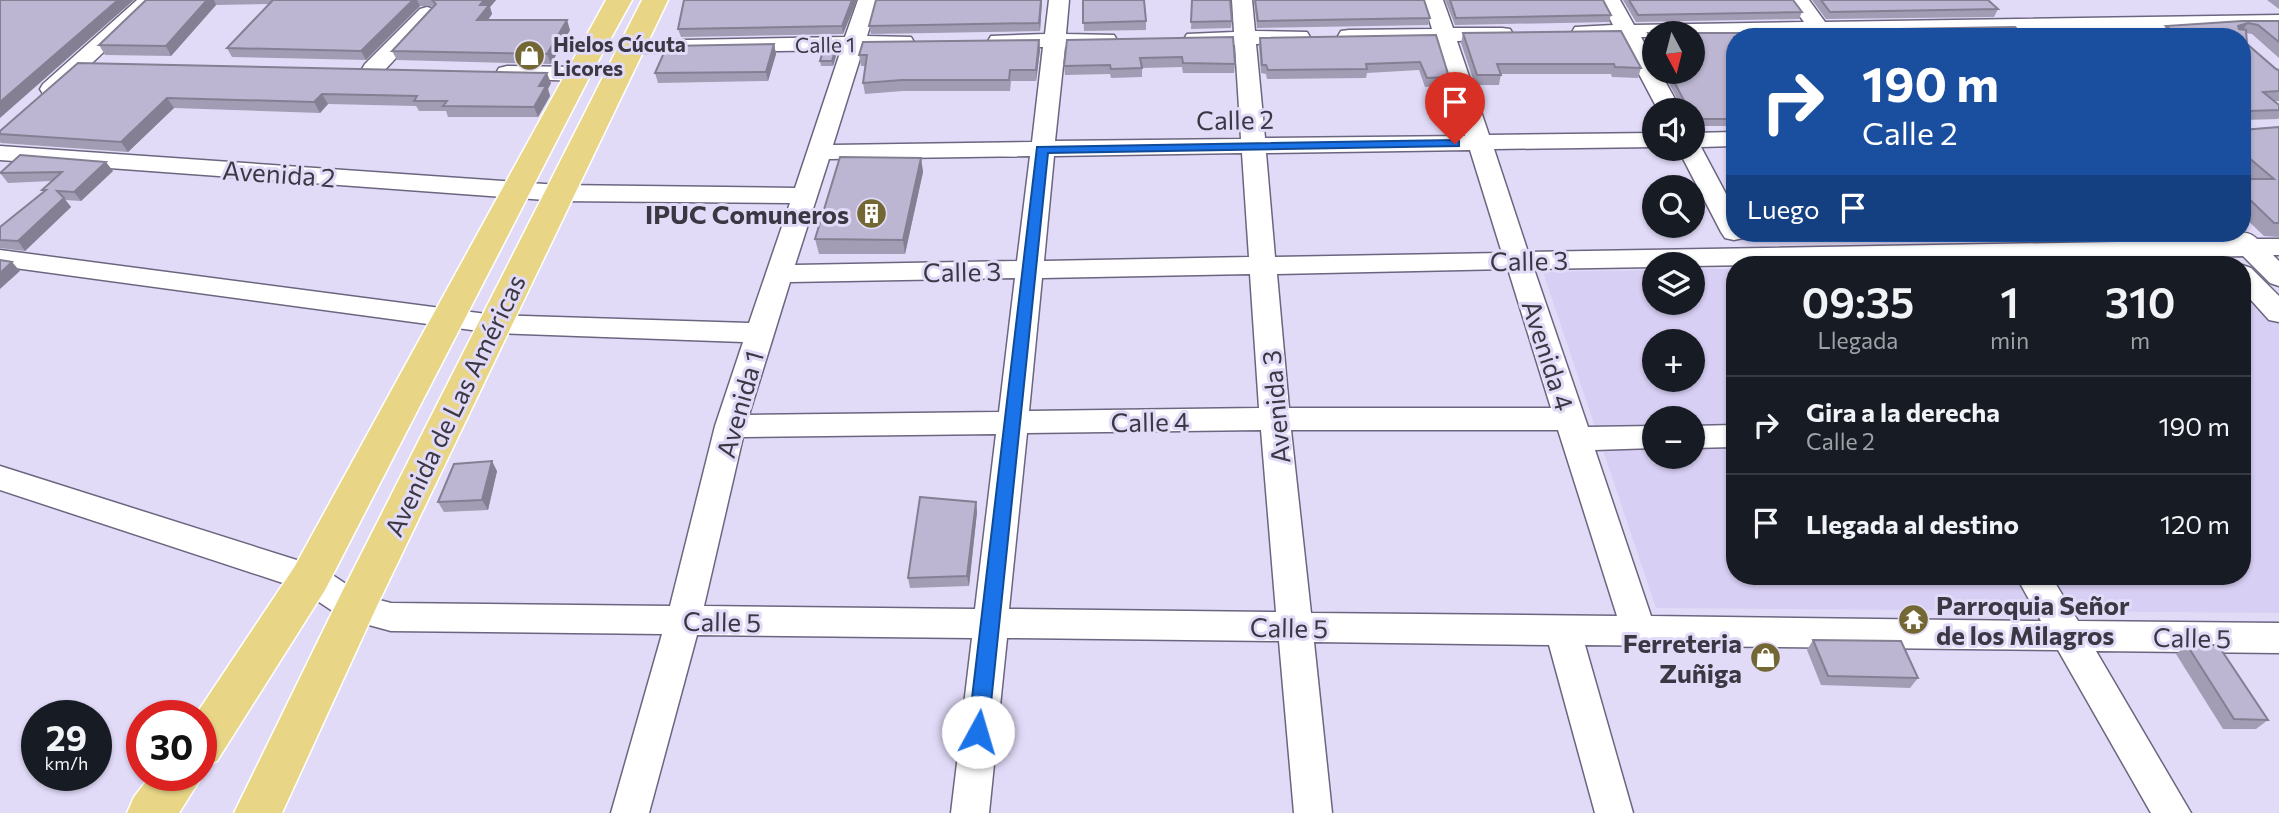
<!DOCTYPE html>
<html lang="es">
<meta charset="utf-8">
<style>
:root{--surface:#171b24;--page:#20242c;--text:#f1f3f6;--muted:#9ea1a6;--line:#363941}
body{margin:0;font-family:Commissioner,sans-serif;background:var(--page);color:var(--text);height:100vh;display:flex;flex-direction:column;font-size:26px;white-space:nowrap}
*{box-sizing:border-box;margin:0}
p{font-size:23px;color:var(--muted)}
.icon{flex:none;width:38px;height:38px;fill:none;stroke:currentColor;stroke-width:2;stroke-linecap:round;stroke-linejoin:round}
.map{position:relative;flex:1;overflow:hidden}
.drawer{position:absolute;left:1726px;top:256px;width:525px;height:329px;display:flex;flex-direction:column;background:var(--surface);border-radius:28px;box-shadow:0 2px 5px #0004}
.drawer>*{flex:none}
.banner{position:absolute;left:1726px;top:28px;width:525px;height:214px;border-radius:28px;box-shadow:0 2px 5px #0004;background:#1a4fa0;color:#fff;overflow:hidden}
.needle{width:46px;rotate:173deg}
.tools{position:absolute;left:1642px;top:21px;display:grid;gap:14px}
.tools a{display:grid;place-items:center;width:63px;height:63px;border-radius:50%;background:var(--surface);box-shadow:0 2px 5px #0004;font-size:35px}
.speed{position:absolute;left:21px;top:700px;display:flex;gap:14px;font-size:35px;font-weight:700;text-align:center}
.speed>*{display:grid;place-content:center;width:91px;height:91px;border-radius:50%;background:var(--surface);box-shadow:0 2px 5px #0004;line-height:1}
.speed small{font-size:18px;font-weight:400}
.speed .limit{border:10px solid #d22;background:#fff;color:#111}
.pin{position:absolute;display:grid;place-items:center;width:60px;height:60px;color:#fff;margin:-72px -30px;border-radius:50% 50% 50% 0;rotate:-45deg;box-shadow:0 0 7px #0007}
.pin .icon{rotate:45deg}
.me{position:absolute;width:77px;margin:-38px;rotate:6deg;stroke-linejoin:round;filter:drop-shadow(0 0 5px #0008)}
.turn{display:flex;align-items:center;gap:24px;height:147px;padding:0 21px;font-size:32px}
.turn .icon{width:91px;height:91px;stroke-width:2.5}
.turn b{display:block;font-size:49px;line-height:60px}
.then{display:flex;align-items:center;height:66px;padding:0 21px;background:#0003;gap:14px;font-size:26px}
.eta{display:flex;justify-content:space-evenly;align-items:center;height:119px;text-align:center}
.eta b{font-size:42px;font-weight:600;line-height:49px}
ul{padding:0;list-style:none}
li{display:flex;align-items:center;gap:21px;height:98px;padding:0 21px;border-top:2px solid var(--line)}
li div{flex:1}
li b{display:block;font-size:26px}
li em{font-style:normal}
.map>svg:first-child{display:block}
.built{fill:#d8cff4;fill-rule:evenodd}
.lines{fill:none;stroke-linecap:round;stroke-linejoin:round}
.minor-casing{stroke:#6c657f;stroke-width:3}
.major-casing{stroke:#fff;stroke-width:3}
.minor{fill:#fff;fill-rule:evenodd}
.major{fill:#e8d686;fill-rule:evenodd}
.wall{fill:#a29db5}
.shaded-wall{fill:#847f93}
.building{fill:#bcb6d2;stroke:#847f93;stroke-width:2}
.route{fill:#1a73e8;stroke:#114b97;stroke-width:2}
.labels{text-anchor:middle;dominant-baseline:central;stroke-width:6;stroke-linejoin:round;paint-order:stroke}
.far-poi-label{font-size:21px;font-weight:bold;fill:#3b3844;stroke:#e2dbf8;text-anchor:start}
.far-street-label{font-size:21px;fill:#3b3844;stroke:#e2dbf8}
.street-label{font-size:26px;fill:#3b3844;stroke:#e2dbf8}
.poi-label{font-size:26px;font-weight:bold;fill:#3b3844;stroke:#e2dbf8;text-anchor:end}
</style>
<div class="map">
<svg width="2279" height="813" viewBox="0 0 2279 813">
<rect width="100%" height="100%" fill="#e2dbf8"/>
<g class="built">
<polygon points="2218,259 2223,264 1961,264"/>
<path d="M1692,269H1734V576H2242V285L2279,325V613L1656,608L1543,272L1654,270V303H1692ZM1654,341H1692V380H1654ZM1654,418H1692V457H1654Z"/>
</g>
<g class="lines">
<defs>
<g id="minor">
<polygon points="137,0 159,0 59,94 43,94 40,89 43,84"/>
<path d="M858,0H878L867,36L911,37L914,42L911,47L863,49L833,145L1032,142L1043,47L991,46L988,41L991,36L1045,34L1049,0H1069L1066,34L1114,35L1117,40L1114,45L1065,47L1055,141L1241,139L1235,45L1187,44L1184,39L1187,34L1234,32L1232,0H1252L1255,31L1307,32L1310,37L1307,42L1256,44L1265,138L1465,136L1436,41L1349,42L1341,41L1338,36L1341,31L1349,30L1432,29L1423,0H1443L1453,28H1502L1510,29L1513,34L1510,39L1457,41L1489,135L1654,133V147L1494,149L1528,252L2230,240L2234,234C2243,232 2250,232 2257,239H2279V255H2273L2279,261V286L2270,283L2243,256L1692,266L1654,264V267L1534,269L1588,427L1654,426V448L1595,450L1651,616L2041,621L2016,576H2051L2078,621L2279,623V653L2096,651L2191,813H2151L2058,650L1585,645L1633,813H1595L1549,645L1314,642L1332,813H1294L1279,641L1007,638L989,813H951L972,638L697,635L649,813H611L662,634L391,631L343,618L298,588L0,490V466L322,568L364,596L391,603L670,606L715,426L743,342L494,333L0,266V250L494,315L749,323L790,203L559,201L0,160V146L559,185L795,188L841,50L631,53L623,52L620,47L623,42L631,41L845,37ZM1470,150L1502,253L1275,257L1266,153ZM1242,153L1249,257L1044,261L1054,156ZM1030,156L1017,261L795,265L829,159ZM1508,269L1551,408H1289L1277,274ZM1250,274L1259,408L1029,411L1042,278ZM1015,278L999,412L749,415L790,282ZM1261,430L1276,612L1009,609L1027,433ZM1291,430H1558L1617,616L1311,613ZM996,434L975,609L704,606L743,437Z"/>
<polygon points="1600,0 1620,0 1634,25 1804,22 1788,0 1809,0 1825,22 2279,15 2279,27 1835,34 1837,37 1692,37 1692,33 1654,33 1654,37 1641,37 1654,61 1654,72 1660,72 1681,110 1658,110 1620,38 1575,37 1572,32 1575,27 1613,25"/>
<polygon points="427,7 434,9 437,13 434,17 381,74 365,74 362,69 365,64 420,9"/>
<polygon points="507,66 577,67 585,69 588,74 585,79 577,81 499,78 496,73 499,68"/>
<polygon points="1734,132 1734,146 1701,147 1734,209 1734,233 1746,233 1743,238 1734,240 1725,238 1721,232 1678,149 1692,149 1692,133"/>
<polygon points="2242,265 2251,268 2279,296 2279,322 2269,320 2242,290"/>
<polygon points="1734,425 1734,447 1692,448 1692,426"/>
</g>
<g id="major">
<polygon points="606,0 632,0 591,74 325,590 217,761 201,767 201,716 195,716 295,566"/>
<polygon points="642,0 668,0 376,608 282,813 234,813 340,596"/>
<polygon points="201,772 203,775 179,813 127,813 134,797 151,775 201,775"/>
</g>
</defs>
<use href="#minor" class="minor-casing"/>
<use href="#major" class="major-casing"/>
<use href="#minor" class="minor"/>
<use href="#major" class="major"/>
</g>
<g class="wall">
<polygon points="146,0 496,0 490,7 492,14 488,20 570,30 551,64 397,60 392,51 433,6 420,6 366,60 232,57 227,48 269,4 216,5 171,56 105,55 99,45"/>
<polygon points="684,0 857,0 843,34 681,37 678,29"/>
<polygon points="876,0 1042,0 1040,31 871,34 869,26"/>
<polygon points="1083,0 1146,21 1146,30 1084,31"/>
<polygon points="1192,0 1232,21 1231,28 1191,29"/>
<polygon points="1254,0 1424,0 1430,18 1428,25 1257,28"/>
<polygon points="1445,0 1603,0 1611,15 1609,22 1455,25"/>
<polygon points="1623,0 1793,0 1802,12 1799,19 1636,22"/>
<polygon points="1812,0 1988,0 1998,9 1994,17 1826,19"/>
<polygon points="2267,0 2279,0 2279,9"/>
<polygon points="2279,21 2279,58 2252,34 2246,33 2247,44 2276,69 2279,70 2279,101 2274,101 2279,105 2279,118 2278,119 2245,120 2242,125 2242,37 2162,37 2160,35 2166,26"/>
<polygon points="2015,27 1734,37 1734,127 1733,126 1692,126 1692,110 1683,110 1663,72 1692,72 1654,33 1654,55 1645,40 1648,33 1840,33"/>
<polygon points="1463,33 1641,68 1638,78 1612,77 1611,74 1501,74 1499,85 1475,85 1461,43"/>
<polygon points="1436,35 1449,77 1447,86 1425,87 1419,70 1367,73 1366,78 1267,79 1266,74 1261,73 1259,47 1260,38"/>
<polygon points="1039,40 1040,50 1036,81 1011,81 1010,91 903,91 865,94 863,83 866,66 861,66 859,55"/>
<polygon points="1067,40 1235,64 1234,73 1183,73 1182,67 1142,68 1142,77 1111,78 1110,74 1065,75 1064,66"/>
<polygon points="774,44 776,54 768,81 658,83 655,73"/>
<polygon points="837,53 833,66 821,66 820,61"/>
<polygon points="78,63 551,83 548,89 550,96 538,117 448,117 446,111 419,111 416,106 328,104 320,113 174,108 128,152 1,143 0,142 0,131"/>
<polygon points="2279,127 2279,237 2264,236 2242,215 2242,179 2249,179 2242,173 2242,130"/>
<polygon points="921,158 923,172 905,254 819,254 815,239"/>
<polygon points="113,171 81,201 65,200 71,207 25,251 0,248 0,227 44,192 42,190 51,181 8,183 0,173"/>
<polygon points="2128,233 2171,233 2170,234 2130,235"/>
<polygon points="497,471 488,510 444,512 438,502"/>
<polygon points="976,502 977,512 969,586 910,588 908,578"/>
<polygon points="1813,640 1918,678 1910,688 1821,685 1807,650"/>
<polygon points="2187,645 2268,720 2256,729 2223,729 2176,654"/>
</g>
<g class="shaded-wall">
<polygon points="118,0 134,0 0,118 0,102"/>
<polygon points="207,0 214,0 216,5 171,56 166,46"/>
<polygon points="413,0 417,0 420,6 366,60 361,51"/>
<polygon points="484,0 496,0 490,7 492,14 481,29 477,20 480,5"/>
<polygon points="852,0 857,0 843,34 842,26"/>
<polygon points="1041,0 1042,0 1040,31 1039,23"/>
<polygon points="567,20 570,30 551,64 547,54"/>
<polygon points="2248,23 2241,32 2232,36 2238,26"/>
<polygon points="1039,40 1040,50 1036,81 1036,70"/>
<polygon points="774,44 776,54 768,81 766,72"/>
<polygon points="836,48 837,53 833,66 832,61"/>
<polygon points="547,73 551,83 548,89 550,96 538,117 534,107 539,86"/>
<polygon points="322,94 328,104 320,113 314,102"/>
<polygon points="167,98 174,108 128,152 121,142"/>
<polygon points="921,158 923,172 905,254 903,240"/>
<polygon points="106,162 113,171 81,201 74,192"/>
<polygon points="64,198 71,207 25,251 18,241"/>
<polygon points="12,262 20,271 0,289 0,273"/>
<polygon points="492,461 497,471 488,510 482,500"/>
<polygon points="976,502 977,512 969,586 967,576"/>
</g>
<g class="building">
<polygon points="0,0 118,0 0,102"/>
<polygon points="146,0 207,0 166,46 99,45"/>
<polygon points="273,0 413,0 361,51 227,48"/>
<polygon points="432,0 484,0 480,5 489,5 477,20 567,20 547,54 392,51 436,4"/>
<polygon points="684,0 852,0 842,26 678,29"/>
<polygon points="876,0 1041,0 1039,23 869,26"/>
<polygon points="1083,0 1144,0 1146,21 1083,23"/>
<polygon points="1192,0 1230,0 1232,21 1191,22"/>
<polygon points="1255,0 1424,0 1430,18 1258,21"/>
<polygon points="1450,0 1603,0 1611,15 1456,18"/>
<polygon points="1629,0 1793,0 1802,12 1638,15"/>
<polygon points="1821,0 1988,0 1998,9 1830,12"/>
<polygon points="2242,21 2279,21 2279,42 2258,25 2248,23 2238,26 2239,29 2246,30 2247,44 2276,69 2279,70 2279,91 2263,92 2279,105 2279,110 2249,111 2247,118 2242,114 2242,37 2181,37 2166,26"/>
<polygon points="2015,27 2024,37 1734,37 1734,119 1694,119 1692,117 1692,110 1689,110 1669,72 1692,72 1692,33 1654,33 1654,44 1648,33 1656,33 1659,29 1692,29 1694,33 1840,33 1842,30"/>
<polygon points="1621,31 1641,68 1615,67 1614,64 1497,64 1501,75 1477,75 1463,33"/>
<polygon points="1436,35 1449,77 1427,78 1420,62 1366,64 1367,69 1268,70 1266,65 1262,65 1260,38"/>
<polygon points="1233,37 1235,64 1183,63 1182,57 1140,58 1142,68 1111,69 1110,65 1064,66 1067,40"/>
<polygon points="1039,40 1036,70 1010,70 1009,80 902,80 863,83 867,55 859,55 863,42"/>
<polygon points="774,44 766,72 655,73 667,46"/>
<polygon points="824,48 836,48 832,61 820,61"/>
<polygon points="78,63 547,73 539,86 546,86 534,107 443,106 447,101 414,101 417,96 322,94 314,102 167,98 121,142 0,134 0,131"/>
<polygon points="2279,127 2279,223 2274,223 2242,192 2242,179 2274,179 2242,152 2242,130"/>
<polygon points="20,155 106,162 74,192 57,191 64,198 18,241 0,240 0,227 46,190 42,190 62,172 0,173"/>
<polygon points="840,157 921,158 903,240 815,239"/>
<polygon points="0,260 12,262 0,273"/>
<polygon points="492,461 482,500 438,502 454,464"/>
<polygon points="920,497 976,502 967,576 908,578"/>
<polygon points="1813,640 1901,641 1918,678 1828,676"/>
<polygon points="2187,645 2218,645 2268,720 2234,719"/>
</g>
<polygon class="route" points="1455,140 1459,141 1459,146 1048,153 988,732 985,738 978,741 971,738 968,732 1037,147"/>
<defs>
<symbol id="shop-disc" viewBox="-11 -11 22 22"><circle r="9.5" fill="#736734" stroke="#e2dbf8"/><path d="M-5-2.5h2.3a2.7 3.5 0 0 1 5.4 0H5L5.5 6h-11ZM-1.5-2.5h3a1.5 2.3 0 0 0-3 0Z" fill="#fff"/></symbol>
<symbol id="building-disc" viewBox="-11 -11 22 22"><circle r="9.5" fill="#736734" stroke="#e2dbf8"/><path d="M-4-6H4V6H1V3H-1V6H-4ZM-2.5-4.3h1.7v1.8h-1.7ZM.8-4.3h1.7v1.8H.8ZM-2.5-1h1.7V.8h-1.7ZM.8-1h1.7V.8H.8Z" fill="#fff"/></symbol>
<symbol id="temple-disc" viewBox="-11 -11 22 22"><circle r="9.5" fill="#736734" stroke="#e2dbf8"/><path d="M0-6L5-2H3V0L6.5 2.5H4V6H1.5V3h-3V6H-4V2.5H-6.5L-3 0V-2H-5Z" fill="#fff"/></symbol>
</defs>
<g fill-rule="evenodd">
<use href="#shop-disc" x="512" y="38" width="35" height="35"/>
<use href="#building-disc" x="854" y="196" width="35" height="35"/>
<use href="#temple-disc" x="1896" y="602" width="35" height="35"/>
<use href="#shop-disc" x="1748" y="640" width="35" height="35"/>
</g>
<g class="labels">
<g class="far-poi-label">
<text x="553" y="43">Hielos Cúcuta<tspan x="553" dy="24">Licores</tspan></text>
</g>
<g class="far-street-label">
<text transform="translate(825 44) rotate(-1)">Calle 1</text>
</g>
<g class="street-label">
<text transform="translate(1235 119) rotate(-1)">Calle 2</text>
<text transform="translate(279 173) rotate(4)">Avenida 2</text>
<text transform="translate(1529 260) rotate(-1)">Calle 3</text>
<text transform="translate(962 271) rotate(-1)">Calle 3</text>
<text transform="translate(1549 355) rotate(72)">Avenida 4</text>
<text transform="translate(739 404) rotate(-74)">Avenida 1</text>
<text transform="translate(454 405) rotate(-64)">Avenida de Las Américas</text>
<text transform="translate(1275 407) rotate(-95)">Avenida 3</text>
<text transform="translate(1150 421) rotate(-1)">Calle 4</text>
<text transform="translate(722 621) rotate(1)">Calle 5</text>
<text transform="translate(1289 627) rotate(1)">Calle 5</text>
<text transform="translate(2192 637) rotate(1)">Calle 5</text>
</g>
<g class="poi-label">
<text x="849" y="213">IPUC Comuneros</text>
<text x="1936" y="604" text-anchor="start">Parroquia Señor<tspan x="1936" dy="30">de los Milagros</tspan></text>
<text x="1742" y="642">Ferreteria<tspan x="1742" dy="30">Zuñiga</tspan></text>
</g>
</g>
</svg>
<div class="tools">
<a><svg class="needle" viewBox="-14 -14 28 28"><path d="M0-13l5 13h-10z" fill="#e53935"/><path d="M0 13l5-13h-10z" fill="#9ea1a6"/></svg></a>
<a><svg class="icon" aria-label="sound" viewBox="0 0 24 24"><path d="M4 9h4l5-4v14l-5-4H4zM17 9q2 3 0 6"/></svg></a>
<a><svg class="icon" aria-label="search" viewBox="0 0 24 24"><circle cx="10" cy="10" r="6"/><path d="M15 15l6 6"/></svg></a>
<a><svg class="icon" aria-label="layers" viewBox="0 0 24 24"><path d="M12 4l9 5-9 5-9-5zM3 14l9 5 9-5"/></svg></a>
<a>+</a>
<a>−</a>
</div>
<div class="speed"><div>29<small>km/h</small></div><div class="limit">30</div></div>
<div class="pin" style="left:1455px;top:144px;background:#d93025"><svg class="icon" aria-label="arrive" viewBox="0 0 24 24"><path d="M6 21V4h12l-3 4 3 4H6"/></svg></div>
<svg class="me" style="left:978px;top:732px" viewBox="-20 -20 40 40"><circle r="19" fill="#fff"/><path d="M0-13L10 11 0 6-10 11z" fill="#1a73e8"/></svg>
<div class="banner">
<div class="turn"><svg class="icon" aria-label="right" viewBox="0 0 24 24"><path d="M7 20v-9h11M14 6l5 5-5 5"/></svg><div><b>190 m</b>Calle 2</div></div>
<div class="then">Luego<svg class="icon" aria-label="arrive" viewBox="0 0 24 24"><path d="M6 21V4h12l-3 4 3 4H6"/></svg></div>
</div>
<section class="drawer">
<div class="eta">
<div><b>09:35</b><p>Llegada</p></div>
<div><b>1</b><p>min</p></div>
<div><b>310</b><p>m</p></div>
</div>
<ul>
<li><svg class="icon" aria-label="right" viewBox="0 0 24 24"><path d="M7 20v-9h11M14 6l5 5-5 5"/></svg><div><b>Gira a la derecha</b><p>Calle 2</p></div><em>190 m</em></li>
<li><svg class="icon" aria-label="arrive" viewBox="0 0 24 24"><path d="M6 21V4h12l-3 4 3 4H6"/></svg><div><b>Llegada al destino</b></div><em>120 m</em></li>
</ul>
</section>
</div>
